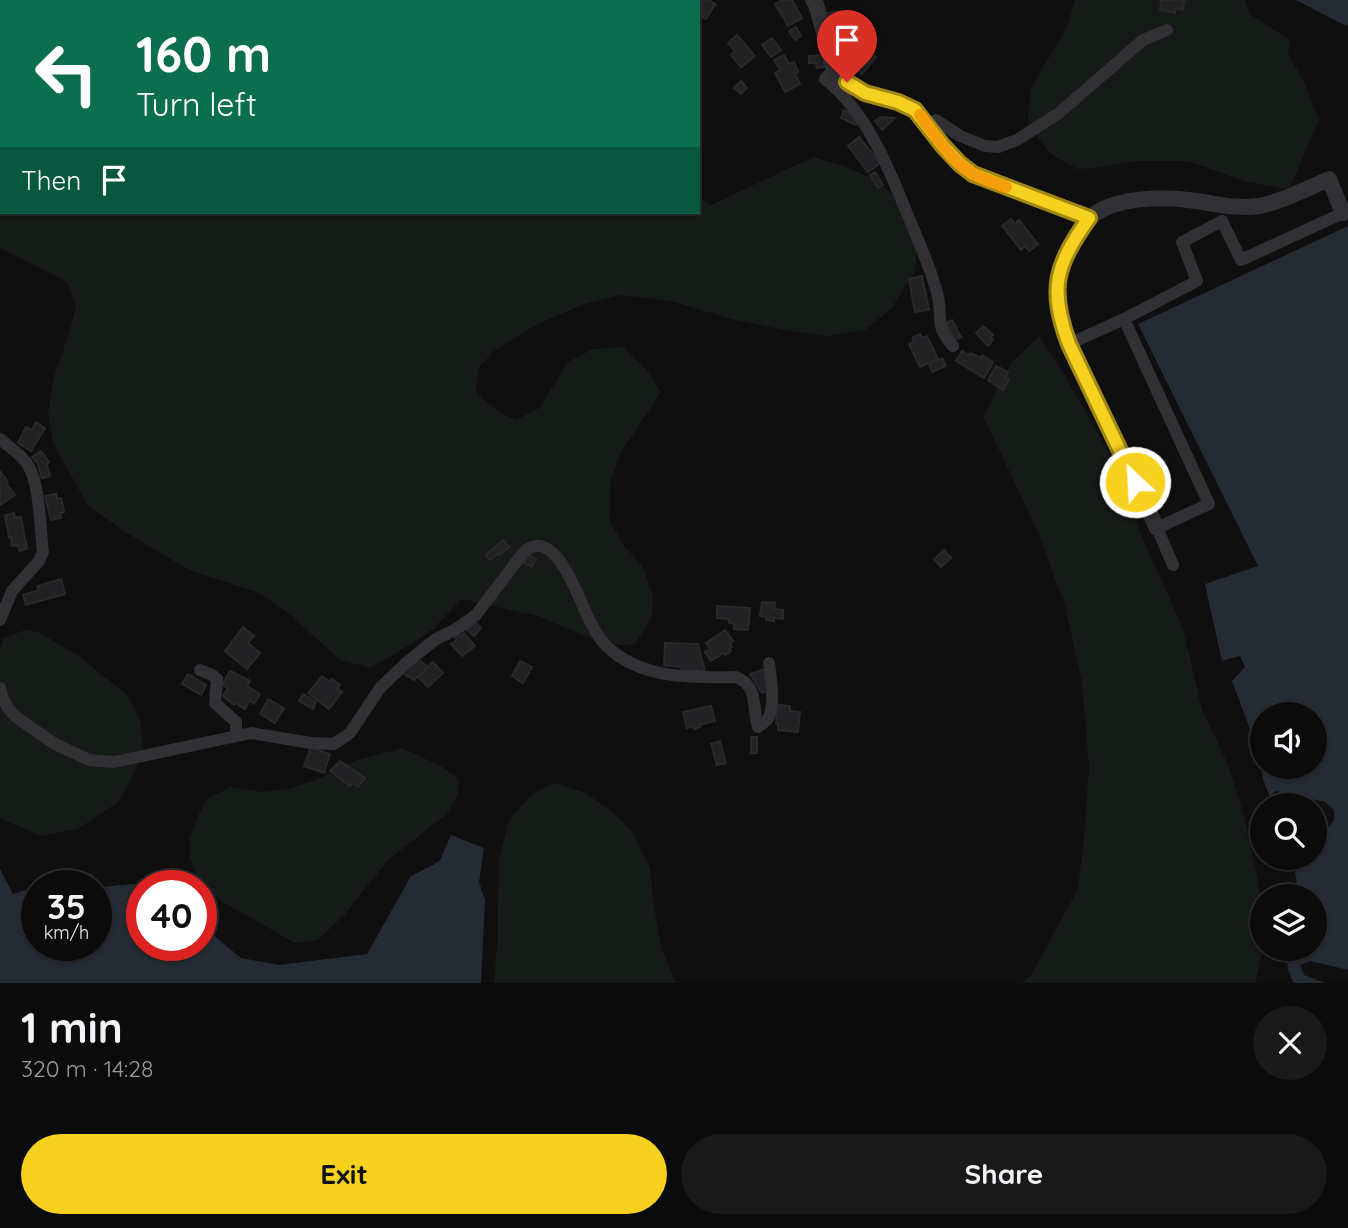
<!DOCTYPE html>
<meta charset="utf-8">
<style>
:root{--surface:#0b0b0c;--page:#19191a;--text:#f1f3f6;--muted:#9a9b9d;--line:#2b2b2d;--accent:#f7d120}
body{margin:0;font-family:Quicksand,sans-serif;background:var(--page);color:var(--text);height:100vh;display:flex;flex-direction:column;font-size:26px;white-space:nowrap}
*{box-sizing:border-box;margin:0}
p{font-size:23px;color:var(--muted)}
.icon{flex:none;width:38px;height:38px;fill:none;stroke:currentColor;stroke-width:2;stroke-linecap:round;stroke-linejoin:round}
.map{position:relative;height:983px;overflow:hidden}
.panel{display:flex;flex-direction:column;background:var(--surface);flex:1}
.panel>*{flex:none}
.hud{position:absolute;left:0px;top:0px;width:700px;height:214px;box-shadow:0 2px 5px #0004,0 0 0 2px var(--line);background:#0b6e4f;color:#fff;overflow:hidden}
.controls{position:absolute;left:1250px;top:702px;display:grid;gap:14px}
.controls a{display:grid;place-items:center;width:77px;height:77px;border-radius:50%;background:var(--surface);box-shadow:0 2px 5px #0004,0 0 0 2px var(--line);font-size:35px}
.speed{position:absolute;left:21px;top:870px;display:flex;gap:14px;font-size:35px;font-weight:700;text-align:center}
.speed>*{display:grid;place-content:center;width:91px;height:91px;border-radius:50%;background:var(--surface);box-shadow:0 2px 5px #0004,0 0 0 2px var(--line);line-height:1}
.speed small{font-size:18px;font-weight:400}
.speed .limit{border:10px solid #d22;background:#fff;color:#111}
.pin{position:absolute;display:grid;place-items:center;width:60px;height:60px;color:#fff;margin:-72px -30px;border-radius:50% 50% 50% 0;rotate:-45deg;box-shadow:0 0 7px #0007}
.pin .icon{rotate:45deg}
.me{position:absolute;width:77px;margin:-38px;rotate:335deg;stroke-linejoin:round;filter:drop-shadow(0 0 5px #0008)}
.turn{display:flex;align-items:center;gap:24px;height:147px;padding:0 21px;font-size:32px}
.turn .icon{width:91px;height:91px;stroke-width:2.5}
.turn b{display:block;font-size:49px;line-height:60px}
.then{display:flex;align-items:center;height:66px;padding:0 21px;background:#0003;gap:14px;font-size:26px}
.round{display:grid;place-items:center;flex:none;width:74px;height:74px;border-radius:37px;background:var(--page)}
.summary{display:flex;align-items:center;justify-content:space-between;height:119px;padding:0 21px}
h1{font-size:42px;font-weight:700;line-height:52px}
.primary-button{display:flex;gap:14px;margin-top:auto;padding:14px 21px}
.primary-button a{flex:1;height:80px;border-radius:42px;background:var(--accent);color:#111;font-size:28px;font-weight:700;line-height:80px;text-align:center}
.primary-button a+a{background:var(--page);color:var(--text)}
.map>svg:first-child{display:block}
.green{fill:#151b17}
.water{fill:#252b34;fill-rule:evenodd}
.building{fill:#222224;stroke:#29292c;stroke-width:2}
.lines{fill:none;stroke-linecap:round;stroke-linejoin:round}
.minor{stroke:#303035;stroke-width:12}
.tertiary{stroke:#303035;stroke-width:16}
.route-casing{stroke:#a18815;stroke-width:18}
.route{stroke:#f7d120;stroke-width:12}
.slow{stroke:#f59e0b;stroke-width:12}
</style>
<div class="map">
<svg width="1348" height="983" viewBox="0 0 1348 983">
<rect width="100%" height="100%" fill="#0f0f10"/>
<g class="green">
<polygon points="1075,0 1245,0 1249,14 1290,40 1288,54 1303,80 1319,120 1289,189 1247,182 1188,161 1139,161 1094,168 1077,169 1051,154 1028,126 1030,89 1067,27"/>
<path d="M2,126V212H698V195L711,205L813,157L841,165L876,180L904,205L918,235L915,271L891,309L865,330L828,336L784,330L731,319L671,301L622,295L584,304L536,325L494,351L478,369L476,391C488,405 499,413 516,420L539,408L568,362L593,349L623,347L645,368L661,392L620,454L611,480L610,523L624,545L644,569L653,597L652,617L634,645L605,644L537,616L462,599L433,629L408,646L371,668L340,660L289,614L259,593L189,570L124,531L88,506L53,443L48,415L53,380L69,333L76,306L67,282L0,248V127Z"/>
<polygon points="1039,336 1061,369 1117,466 1141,535 1183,628 1202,710 1227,762 1244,816 1258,880 1263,949 1255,983 1021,983 1030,977 1077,891 1083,851 1089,767 1082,682 1065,606 1038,532 983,416 1011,363"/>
<polygon points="25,630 40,633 80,657 128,696 140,719 143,750 131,780 118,802 78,829 41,836 0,818 0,649 4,638"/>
<polygon points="402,748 441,766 458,779 459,792 447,814 388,860 345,914 318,940 295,943 226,904 203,887 190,859 189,838 199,814 207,799 231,787 261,792 292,788 323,777 358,760"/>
<polygon points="554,783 586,793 617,816 634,834 650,868 654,908 662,950 676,983 494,983 497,944 499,859 509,820 531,795"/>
</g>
<g class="water">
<polygon points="1296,0 1348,0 1348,24 1346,26"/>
<path d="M1348,226V970L1310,961L1300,965L1304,975L1325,983H1294C1287,972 1286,962 1289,949L1314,948V896H1300L1292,858H1314V825L1329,827L1334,820V810L1325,802L1276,791L1272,794L1281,805H1273L1263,779L1261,761L1253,737L1232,681L1245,667L1240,656L1222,661L1205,584L1258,566L1138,324ZM1262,714H1314V766H1262Z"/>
<polygon points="451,835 484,848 479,882 485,900 481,983 0,983 0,869 13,894 25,890 37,908 37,945 96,945 96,889 101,887 134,884 144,885 142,886 142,945 201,945 201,925 241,958 279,965 367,954 411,876 433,865 440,860"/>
</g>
<g class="building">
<polygon points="697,0 709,0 715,4 706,19 698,15 698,2 696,2"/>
<polygon points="782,0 792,0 802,18 788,26 775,4"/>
<polygon points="1161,0 1185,0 1183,10 1176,8 1175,13 1160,10"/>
<polygon points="838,11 845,35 834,37 828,13"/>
<polygon points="796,27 801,36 795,40 789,31"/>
<polygon points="737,35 755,56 741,67 731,55 735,51 728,43"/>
<polygon points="772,38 781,50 771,57 762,45"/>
<polygon points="861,44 876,57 862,74 851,65 862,52 857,48"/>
<polygon points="784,55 789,64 794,62 798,72 795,74 800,84 785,92 775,73 780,70 774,60"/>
<polygon points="823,55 825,67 817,68 816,63 809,63 809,56"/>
<polygon points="741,81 747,88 741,94 734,88"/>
<polygon points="844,110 851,113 858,121 856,125 841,118"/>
<polygon points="880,117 895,118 882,130 875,121"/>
<polygon points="859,137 880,163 868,172 848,146"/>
<polygon points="875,172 883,185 878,188 870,175"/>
<polygon points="1011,219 1015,224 1019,220 1038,244 1029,251 1025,246 1021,250 1002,226"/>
<polygon points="922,276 929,310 915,312 909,279"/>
<polygon points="952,320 961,337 955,340 946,323"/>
<polygon points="983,326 993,335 991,337 993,340 988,346 976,333"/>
<polygon points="920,334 922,338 927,336 938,359 920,367 909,344 914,342 912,338"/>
<polygon points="962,351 969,355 971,353 981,358 982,355 993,362 984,378 956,361"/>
<polygon points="942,358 946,366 932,372 929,364"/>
<polygon points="996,366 1008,372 1005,378 1009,380 1003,390 988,380"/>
<polygon points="36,422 45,428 31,451 18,443 26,427 32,430"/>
<polygon points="41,451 49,462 47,464 50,476 42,478 38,464 32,457"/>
<polygon points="0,471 8,482 6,483 15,495 0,505"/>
<polygon points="56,494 57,499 61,498 64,512 60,513 61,518 51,520 45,496"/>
<polygon points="14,513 15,518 21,517 27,549 19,551 18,545 12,546 11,536 9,537 5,515"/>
<polygon points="503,540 509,547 500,555 498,553 490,560 486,555"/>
<polygon points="944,550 951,558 941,567 934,559"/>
<polygon points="529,555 536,559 532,567 524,563"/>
<polygon points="61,579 65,594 26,605 23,595 39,590 37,586"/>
<polygon points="762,602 775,603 774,609 783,610 783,619 774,618 774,621 766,620 766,617 760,616"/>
<polygon points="717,606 750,608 748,630 734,629 734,623 729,623 729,619 717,618"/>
<polygon points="475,622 481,628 474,636 467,630"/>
<polygon points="243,627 254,636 248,643 260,653 247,669 225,651"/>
<polygon points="725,630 733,641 730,644 732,647 729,649 731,651 725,655 724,653 711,661 705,652 710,649 706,643"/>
<polygon points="464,633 475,646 462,656 451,644 457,640 455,637 458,634 460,637"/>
<polygon points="665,643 698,644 705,671 682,670 681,667 664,665"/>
<polygon points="419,660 428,667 414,680 402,673"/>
<polygon points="520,661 532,667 523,683 512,676"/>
<polygon points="433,662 443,673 428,687 418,677"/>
<polygon points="765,669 768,691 762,693 750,674"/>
<polygon points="230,671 250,681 247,686 260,694 254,704 249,701 245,709 235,703 234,705 223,696 228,688 222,685"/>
<polygon points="188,674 206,685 201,695 182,684"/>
<polygon points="322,676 330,682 332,679 340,685 337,688 342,692 329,709 308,693"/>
<polygon points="303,694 316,702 313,709 299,701"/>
<polygon points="268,699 284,708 275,723 260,714"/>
<polygon points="777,705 790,706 790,711 800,712 798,732 778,730 778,724 776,724"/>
<polygon points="711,706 715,721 699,725 700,727 694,729 693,726 687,728 683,712"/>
<rect x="751" y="737" width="6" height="16"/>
<polygon points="720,741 726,763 717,765 711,744"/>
<polygon points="311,747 330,754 324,773 304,766"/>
<polygon points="340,761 365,778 358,787 352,783 350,786 330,771"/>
<polygon points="92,875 93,884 48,886 48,884"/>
</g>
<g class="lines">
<g class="minor">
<path d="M834,69L825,79C865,110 888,166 906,211C915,232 924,254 932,276C934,284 938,293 939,302C941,323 937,328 953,346"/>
<polyline points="928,126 936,120 960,136 985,146 998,147 1017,140 1059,113 1143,40 1167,30"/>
<polyline points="1124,319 1209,504 1157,528 1173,565"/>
<polyline points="1069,344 1124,319 1197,281 1182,242 1222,221 1241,260 1343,213"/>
<path d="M0,439C9,447 22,455 28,465C40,484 40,529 43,552L39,561L12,591L0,620"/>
<polyline points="200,670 212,675 217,679 215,703 236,722 236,735"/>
<path d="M0,688L2,696L8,708L16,717L55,744L89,760L114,762L251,733L311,743L334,744L350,733L380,688L406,663L436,639L455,630L476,615L523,553C556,521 580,605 592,625C597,635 603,644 612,651C646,679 694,678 736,677C759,686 752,708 758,727C760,725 765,722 767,720C776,709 771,677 769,663"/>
</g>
<g class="tertiary">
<polyline points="813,0 816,4 834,69 847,82 865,93 898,102 915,110 943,146 960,164 973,174 1089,218"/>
<path d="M1157,528L1069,344C1057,311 1051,278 1070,246C1076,238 1081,227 1088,220C1110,196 1166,196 1196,201C1218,204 1236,209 1259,206C1279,203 1310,187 1329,179L1343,213"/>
</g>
</g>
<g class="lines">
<defs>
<path id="route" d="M847,82L865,93L898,102L915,110L943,146L960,164L973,174L1089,218C1056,265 1048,288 1069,344L1135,482"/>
</defs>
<use href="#route" class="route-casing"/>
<use href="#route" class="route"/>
<path class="slow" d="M920,115C936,135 950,162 974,174C983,180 995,182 1006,187"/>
</g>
</svg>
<div class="controls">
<a><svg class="icon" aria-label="sound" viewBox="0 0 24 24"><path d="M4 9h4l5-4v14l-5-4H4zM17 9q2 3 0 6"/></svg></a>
<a><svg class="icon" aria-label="search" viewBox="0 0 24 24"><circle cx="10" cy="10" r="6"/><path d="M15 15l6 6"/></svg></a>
<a><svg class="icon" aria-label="layers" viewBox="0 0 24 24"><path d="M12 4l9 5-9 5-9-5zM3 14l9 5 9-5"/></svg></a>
</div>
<div class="speed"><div>35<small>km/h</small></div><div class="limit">40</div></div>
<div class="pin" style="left:847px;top:82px;background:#d93025"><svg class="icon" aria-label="arrive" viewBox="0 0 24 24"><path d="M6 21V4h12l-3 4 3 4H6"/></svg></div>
<svg class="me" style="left:1135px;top:482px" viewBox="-20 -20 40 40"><circle r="17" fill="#f7d120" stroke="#fff" stroke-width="3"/><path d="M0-11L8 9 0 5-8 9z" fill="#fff"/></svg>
<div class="hud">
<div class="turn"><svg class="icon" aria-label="left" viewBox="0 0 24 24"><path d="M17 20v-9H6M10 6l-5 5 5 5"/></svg><div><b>160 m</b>Turn left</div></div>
<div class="then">Then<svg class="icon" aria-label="arrive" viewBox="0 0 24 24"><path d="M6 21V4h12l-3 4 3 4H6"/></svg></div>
</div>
</div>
<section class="panel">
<div class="summary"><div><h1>1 min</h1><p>320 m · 14:28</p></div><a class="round"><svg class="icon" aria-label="close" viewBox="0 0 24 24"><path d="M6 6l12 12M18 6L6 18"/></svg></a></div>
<div class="primary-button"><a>Exit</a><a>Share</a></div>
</section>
